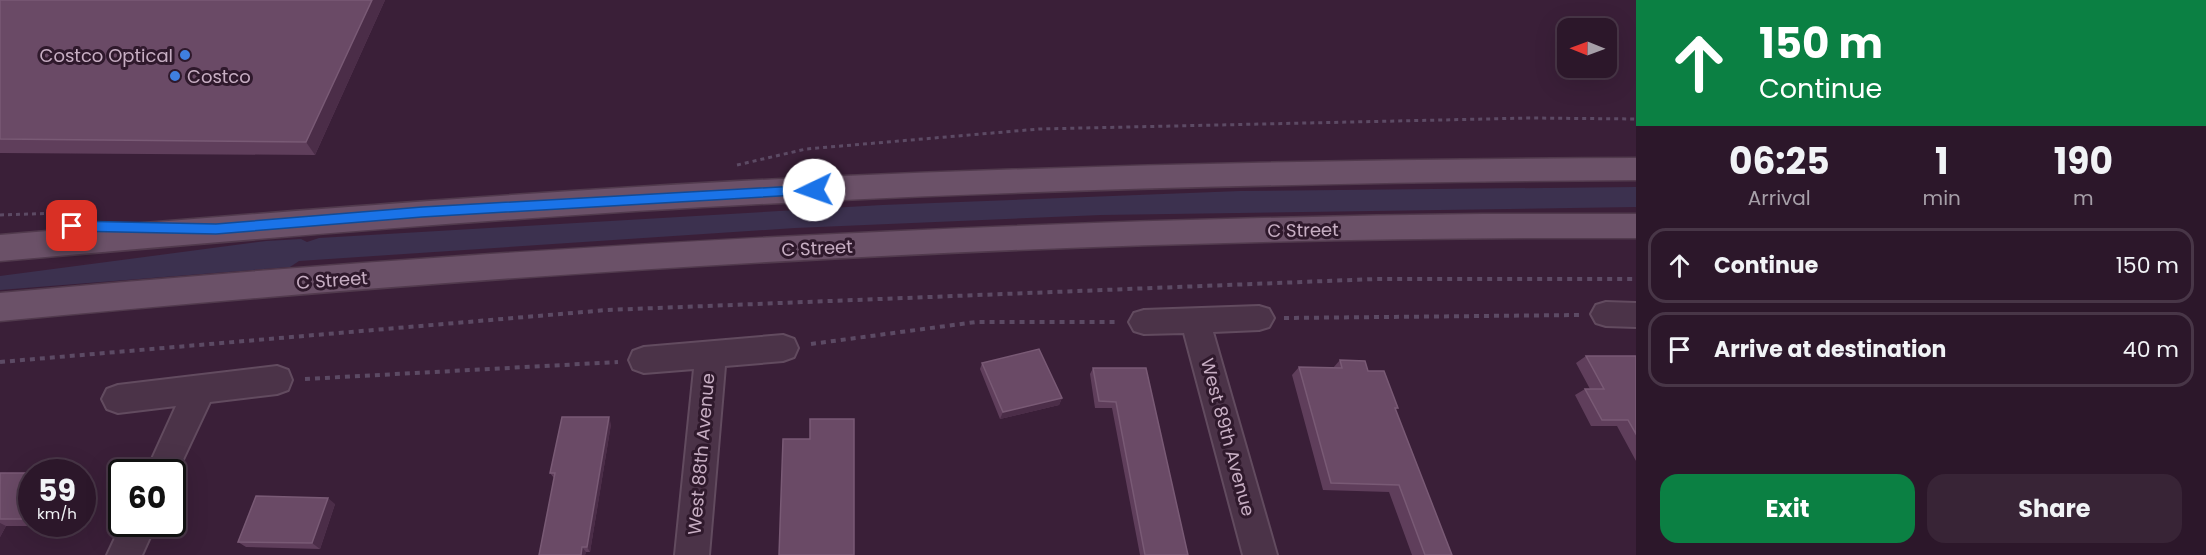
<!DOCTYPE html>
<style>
:root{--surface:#2c172a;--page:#382436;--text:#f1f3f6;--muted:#a69fa8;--line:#483647;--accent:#0b8043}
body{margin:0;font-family:Poppins,sans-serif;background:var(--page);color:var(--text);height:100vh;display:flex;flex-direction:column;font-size:22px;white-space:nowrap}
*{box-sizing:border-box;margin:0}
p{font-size:20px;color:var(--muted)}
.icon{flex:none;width:33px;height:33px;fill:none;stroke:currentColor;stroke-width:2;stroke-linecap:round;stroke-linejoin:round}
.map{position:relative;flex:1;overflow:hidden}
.drawer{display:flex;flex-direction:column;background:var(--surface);width:570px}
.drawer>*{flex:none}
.top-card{background:#0b8043;color:#fff;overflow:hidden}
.needle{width:39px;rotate:271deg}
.tools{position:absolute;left:1557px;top:18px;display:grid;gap:12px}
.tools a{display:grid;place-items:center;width:60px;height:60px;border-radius:12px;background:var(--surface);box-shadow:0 6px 24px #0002,0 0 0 2px var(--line);font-size:30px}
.speed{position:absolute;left:18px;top:459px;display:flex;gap:12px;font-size:30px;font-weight:700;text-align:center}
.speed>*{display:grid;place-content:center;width:78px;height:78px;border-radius:50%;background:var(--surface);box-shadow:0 6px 24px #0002,0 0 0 2px var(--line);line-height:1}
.speed small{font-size:15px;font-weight:400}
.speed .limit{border:3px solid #111;border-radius:9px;background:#fff;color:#111}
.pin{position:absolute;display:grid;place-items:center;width:51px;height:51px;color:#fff;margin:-26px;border-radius:12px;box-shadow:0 3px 9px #0006}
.me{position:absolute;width:66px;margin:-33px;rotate:267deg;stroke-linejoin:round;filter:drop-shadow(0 0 4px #0008)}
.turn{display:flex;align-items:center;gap:21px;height:126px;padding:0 24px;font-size:27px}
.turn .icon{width:78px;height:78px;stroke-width:2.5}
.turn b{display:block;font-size:42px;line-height:51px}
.eta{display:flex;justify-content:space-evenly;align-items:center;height:102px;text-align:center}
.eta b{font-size:36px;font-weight:700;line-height:42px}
.button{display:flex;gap:12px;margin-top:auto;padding:12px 24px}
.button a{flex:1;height:69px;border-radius:18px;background:var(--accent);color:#fff;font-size:24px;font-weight:700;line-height:69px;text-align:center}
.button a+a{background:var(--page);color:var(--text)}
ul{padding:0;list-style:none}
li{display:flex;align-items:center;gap:18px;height:75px;margin:0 12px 9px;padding:0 12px;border:3px solid var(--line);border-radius:18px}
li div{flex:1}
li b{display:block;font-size:22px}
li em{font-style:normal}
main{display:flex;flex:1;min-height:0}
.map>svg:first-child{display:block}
.green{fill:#3c314f}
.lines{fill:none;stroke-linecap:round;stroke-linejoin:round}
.minor-casing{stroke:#624b5f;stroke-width:4}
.major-casing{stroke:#513a4d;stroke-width:3}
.path-far1{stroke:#5c4a64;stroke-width:3;stroke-dasharray:4 4;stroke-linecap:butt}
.path{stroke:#5c4a64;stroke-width:4;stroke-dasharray:5 5;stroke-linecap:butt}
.minor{fill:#4b3348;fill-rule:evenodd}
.major{fill:#6b5168;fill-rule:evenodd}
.wall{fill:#5f3e5b}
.shaded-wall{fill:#4b2d48}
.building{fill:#6a4a66;stroke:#795a75;stroke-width:1.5}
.route{fill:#1a73e8;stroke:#114b97;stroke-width:1.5}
.shop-dot{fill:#3f7fe0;stroke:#2f192c;stroke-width:2}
.labels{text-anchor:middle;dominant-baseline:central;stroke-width:6;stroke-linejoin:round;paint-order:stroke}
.poi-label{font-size:18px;fill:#c7aec3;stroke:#2f192c;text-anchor:end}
.street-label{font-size:18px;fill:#c7aec3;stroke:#2f192c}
</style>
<main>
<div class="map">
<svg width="1636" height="555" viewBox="0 0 1636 555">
<rect width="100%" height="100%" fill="#3a1f38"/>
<polygon class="green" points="1636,187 1636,207 1101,215 795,228 299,261 290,267 0,290 0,276 266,241 301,239 307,242 319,238 882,205 1240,191"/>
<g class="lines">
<defs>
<g id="minor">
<polygon points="1606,302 1636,303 1636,327 1606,326 1596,323 1591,314 1596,305"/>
<polygon points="1259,306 1269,309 1274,318 1269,327 1259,330 1213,332 1277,555 1243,555 1184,333 1144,334 1134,331 1129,322 1134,313 1144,310"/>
<polygon points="783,335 794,339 798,348 794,357 783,361 725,366 709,555 675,555 694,369 644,373 633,369 629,360 633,351 644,347"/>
<polygon points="277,366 288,370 292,380 288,390 277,394 210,402 172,483 172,472 146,472 176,406 118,413 107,409 102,399 107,389 118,385"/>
<polygon points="122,523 156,524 142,555 107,555"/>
</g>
<g id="major">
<path d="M1636,158V180C1364,182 1093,188 821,201C547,214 273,237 0,261V235C273,212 547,190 821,177C1093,165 1364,159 1636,158Z"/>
<path d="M1482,214H1636V238C1090,236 543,269 0,321V293C493,248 987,220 1482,214Z"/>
</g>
</defs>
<use href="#minor" class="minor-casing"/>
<use href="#major" class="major-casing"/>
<g class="path-far1">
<polyline points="737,165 806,149 1039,129 1530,118 1636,119"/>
<polyline points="0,215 62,213"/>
</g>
<g class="path">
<polyline points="1284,318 1580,315"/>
<polyline points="811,344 976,322 1117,322"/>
<polyline points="0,362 607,310 1376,279 1636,279"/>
<polyline points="305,379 618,362"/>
</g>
<use href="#minor" class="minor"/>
<use href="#major" class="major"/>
</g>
<g class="wall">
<polygon points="0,0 385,0 315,155 0,153"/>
<polygon points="1586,356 1636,356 1636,461 1617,426 1591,426 1575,395 1585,389 1590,389 1576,363"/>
<polygon points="1340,360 1368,371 1398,408 1395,410 1452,555 1412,555 1389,492 1323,490 1292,375 1299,367 1333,368"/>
<polygon points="982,363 1062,398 1059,405 1000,419 980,369"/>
<polygon points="1093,368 1146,368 1188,555 1140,555 1112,408 1095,408 1090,374"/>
<polygon points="611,424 590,552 586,552 585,555 554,478 550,473"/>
<polygon points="0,473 36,526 6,526 0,537"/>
<polygon points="335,504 320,549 246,547 238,542"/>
</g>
<g class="shaded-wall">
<polygon points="372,0 385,0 315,155 306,142"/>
<polygon points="1062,398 1059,405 1000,419 1003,412"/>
<polygon points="609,417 611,424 590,552 587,547"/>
<polygon points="328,498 335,504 320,549 312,543"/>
<polygon points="32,502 32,524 38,524 36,526 22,519"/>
<polygon points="0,523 6,526 0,537"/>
<polygon points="582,547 586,552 585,555 581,555"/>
</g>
<g class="building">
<polygon points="0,0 372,0 306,142 0,139"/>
<polygon points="1039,349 1062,398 1003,412 982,363"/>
<polygon points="1586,356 1636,356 1636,434 1628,420 1602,420 1585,389 1604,389"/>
<polygon points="1340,360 1365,361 1368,371 1384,371 1398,408 1395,408 1452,555 1425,555 1399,485 1331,483 1299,367 1342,368"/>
<polygon points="1093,368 1146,368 1188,555 1145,555 1116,402 1099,401"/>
<polygon points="562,417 609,417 587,547 582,547 581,555 539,555 555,473 550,473"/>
<polygon points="810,419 854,419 854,555 779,555 783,439 810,439"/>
<polygon points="0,473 32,473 32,502 22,519 0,519"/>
<polygon points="256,496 328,498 312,543 238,542"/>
</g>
<polygon class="route" points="814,185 820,190 814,194 422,217 216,234 72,231 65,226 72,221 216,224 422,207"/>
<g class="shop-dot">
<circle cx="185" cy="55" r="6"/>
<circle cx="175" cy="76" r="6"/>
</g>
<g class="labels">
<g class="poi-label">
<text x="173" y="55">Costco Optical</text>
<text x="187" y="76" text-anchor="start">Costco</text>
</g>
<g class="street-label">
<text transform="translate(1303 230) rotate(-1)">C Street</text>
<text transform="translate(817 248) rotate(-3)">C Street</text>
<text transform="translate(332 280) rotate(-4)">C Street</text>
<text transform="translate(1228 437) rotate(75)">West 89th Avenue</text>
<text transform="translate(701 454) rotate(-85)">West 88th Avenue</text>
</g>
</g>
</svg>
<div class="tools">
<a><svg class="needle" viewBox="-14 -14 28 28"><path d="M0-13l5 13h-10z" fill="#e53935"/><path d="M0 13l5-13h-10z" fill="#a69fa8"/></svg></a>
</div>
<div class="speed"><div>59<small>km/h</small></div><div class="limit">60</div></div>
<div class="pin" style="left:72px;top:226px;background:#d93025"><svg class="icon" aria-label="arrive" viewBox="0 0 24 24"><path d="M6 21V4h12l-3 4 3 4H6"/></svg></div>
<svg class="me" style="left:814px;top:190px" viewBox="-20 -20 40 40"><circle r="19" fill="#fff"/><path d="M0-13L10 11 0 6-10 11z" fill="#1a73e8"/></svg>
</div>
<section class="drawer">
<div class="top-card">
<div class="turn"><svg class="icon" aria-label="ahead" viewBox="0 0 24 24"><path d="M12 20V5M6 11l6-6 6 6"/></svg><div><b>150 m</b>Continue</div></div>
</div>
<div class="eta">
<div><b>06:25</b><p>Arrival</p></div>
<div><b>1</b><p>min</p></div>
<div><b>190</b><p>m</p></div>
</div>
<ul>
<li><svg class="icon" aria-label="ahead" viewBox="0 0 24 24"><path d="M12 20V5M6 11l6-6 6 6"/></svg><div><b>Continue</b></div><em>150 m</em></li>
<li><svg class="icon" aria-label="arrive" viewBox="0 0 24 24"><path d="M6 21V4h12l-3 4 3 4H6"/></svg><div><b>Arrive at destination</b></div><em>40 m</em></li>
</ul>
<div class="button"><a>Exit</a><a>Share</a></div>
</section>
</main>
